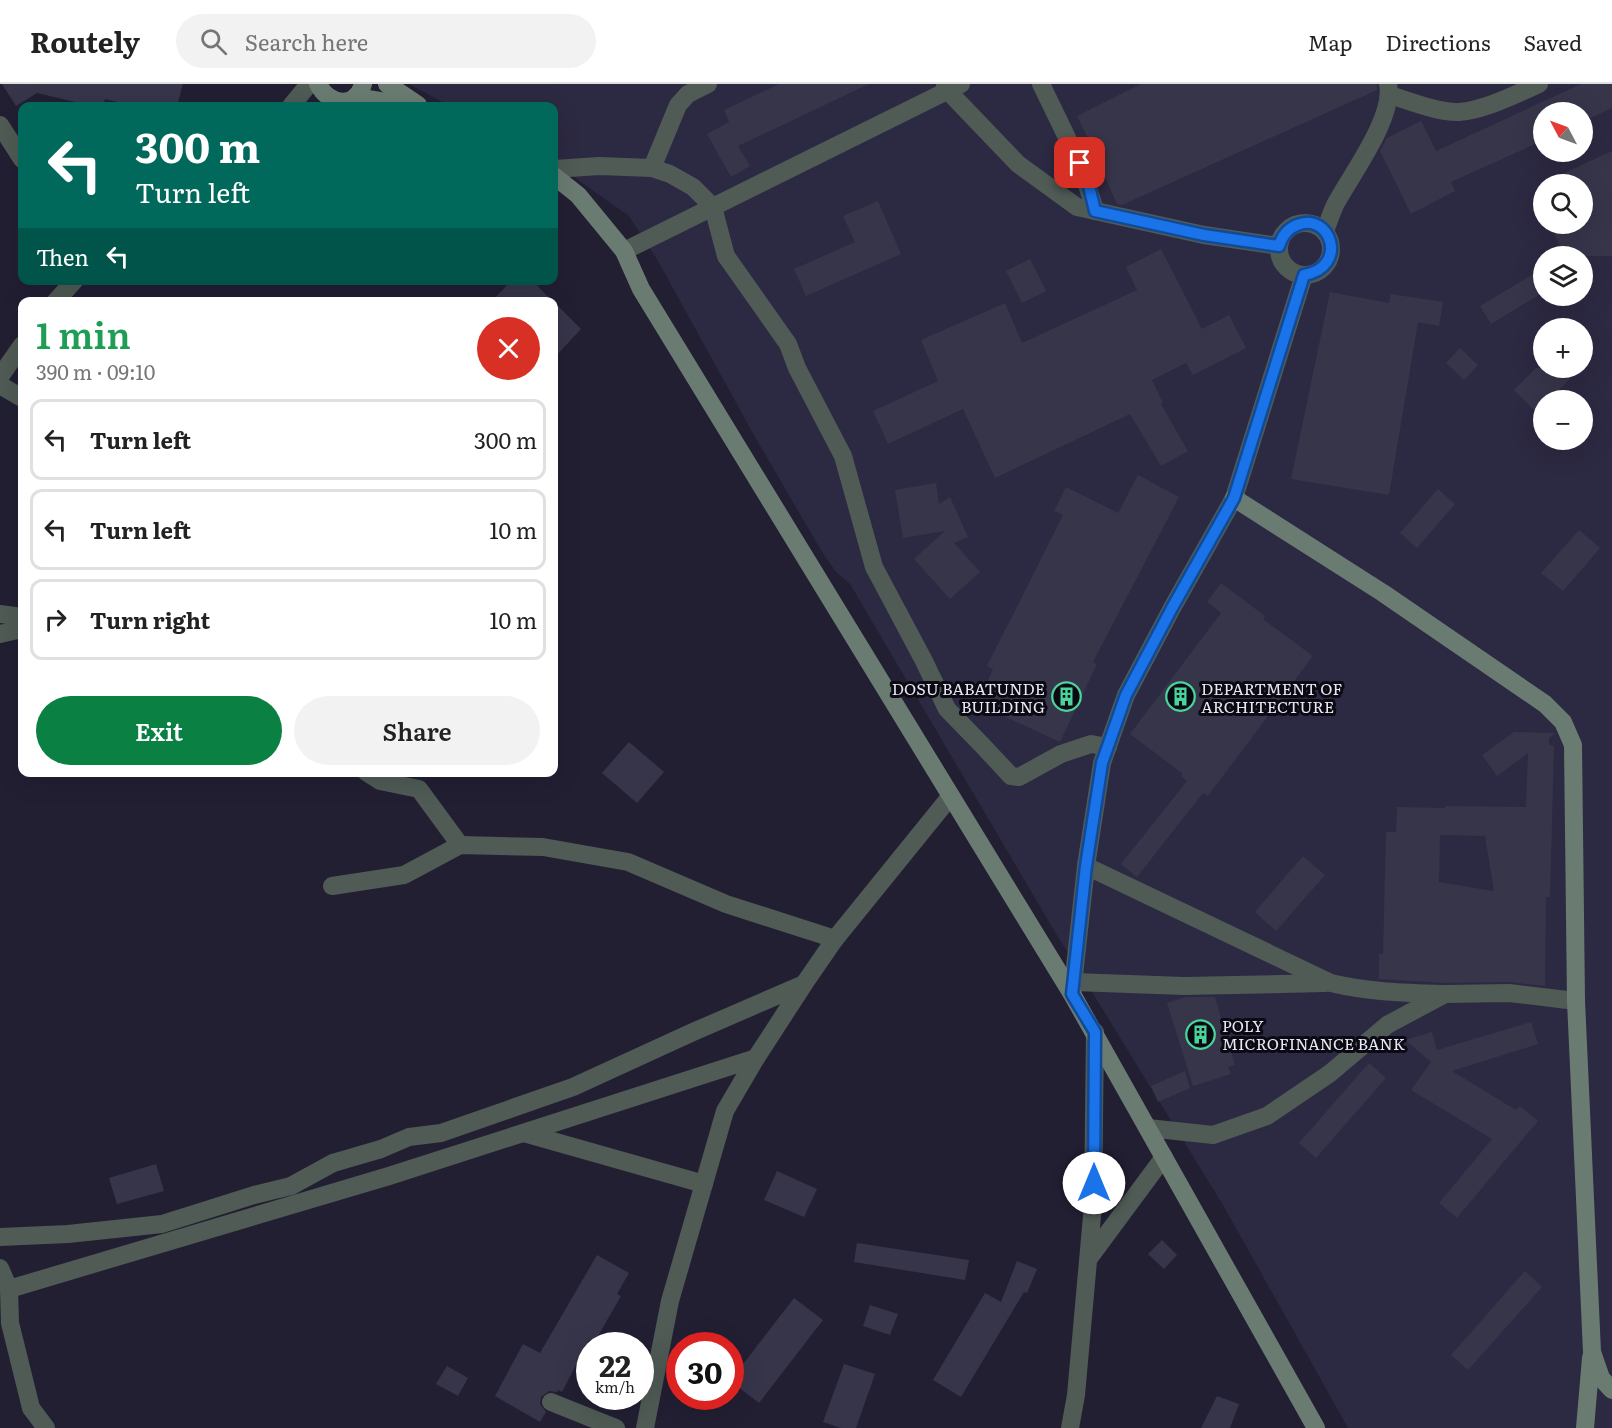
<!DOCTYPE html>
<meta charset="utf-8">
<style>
:root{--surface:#fff;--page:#f2f2f2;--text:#222;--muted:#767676;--line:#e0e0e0;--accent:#0b8043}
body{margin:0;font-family:Literata,serif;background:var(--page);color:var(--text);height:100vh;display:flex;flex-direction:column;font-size:22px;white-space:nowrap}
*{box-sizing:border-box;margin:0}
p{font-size:20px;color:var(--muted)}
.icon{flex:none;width:33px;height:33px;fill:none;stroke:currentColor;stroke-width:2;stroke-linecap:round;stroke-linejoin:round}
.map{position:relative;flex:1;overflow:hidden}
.panel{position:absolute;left:18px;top:213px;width:540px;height:480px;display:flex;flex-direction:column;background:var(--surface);border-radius:12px;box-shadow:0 6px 24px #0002}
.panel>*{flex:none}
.top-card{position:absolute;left:18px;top:18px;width:540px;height:183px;border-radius:12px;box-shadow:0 6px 24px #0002;background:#00695c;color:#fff;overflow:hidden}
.needle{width:39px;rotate:311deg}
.buttons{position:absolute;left:1533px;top:18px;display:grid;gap:12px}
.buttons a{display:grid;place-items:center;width:60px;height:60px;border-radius:50%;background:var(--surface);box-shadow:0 6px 24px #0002;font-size:30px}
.speed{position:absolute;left:576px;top:1248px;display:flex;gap:12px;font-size:30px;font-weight:700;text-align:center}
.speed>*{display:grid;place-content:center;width:78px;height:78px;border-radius:50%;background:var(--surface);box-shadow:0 6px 24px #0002;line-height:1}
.speed small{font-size:15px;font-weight:400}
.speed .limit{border:9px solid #d22;background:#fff;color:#111}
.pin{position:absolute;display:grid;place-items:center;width:51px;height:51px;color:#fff;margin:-26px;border-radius:12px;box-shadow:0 3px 9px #0006}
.me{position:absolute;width:66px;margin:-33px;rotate:0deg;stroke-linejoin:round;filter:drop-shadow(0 0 4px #0008)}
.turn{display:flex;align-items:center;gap:21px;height:126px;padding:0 18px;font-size:27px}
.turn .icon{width:78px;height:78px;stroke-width:2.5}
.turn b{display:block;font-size:42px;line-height:51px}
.then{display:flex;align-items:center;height:57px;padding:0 18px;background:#0003;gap:12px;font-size:22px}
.round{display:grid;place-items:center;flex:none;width:63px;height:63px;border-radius:32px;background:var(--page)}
.head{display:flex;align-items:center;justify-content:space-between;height:102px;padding:0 18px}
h1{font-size:36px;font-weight:600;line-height:45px;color:#1e9e55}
.primary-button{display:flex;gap:12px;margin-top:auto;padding:12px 18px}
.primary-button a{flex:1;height:69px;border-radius:36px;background:var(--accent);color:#fff;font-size:24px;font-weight:600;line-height:69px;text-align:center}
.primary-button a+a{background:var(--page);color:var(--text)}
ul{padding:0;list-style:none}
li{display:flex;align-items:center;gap:18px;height:81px;margin:0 12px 9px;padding:0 6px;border:3px solid var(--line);border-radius:12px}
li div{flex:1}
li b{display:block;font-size:22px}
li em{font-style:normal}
header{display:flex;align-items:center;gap:36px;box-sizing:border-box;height:84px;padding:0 30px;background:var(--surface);border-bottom:2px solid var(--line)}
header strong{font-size:28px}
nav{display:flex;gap:33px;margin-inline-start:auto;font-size:21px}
.search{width:420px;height:54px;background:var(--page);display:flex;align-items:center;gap:15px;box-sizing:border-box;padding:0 21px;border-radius:33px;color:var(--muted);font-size:22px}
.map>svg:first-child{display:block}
.built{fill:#2c2942;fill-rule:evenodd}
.building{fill:#37354a;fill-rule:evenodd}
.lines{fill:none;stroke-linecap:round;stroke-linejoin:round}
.street{stroke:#505b55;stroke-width:18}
.secondary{stroke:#6a7c72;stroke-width:18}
.route-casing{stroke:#114b97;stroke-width:15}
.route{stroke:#1a73e8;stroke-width:10}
.labels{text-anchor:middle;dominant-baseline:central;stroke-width:6;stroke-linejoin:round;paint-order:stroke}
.poi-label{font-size:16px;fill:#e8e7f5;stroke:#0b0a13;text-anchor:start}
</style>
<header>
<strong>Routely</strong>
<div class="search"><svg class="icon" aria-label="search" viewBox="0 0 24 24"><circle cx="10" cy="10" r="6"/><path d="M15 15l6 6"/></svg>Search here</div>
<nav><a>Map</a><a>Directions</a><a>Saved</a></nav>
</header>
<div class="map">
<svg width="1612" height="1344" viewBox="0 0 1612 1344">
<rect width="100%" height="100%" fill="#221f33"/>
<path class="built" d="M409,0H1612V1344H1348L1223,1121L1052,843L850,500L836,488L822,468L755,353L658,177L629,132L554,79V22H450ZM1544,28H1582V68H1544ZM1544,100H1582V140H1544ZM1544,172H1582V212H1544ZM1544,244H1582V284H1544ZM1544,316H1582V356H1544Z"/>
<g class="building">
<polygon points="2,0 183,0 177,22 134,22 105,15 103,22 92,22 37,9 16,22"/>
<polygon points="779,0 869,0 738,62 750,82 731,93 707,50 729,38 724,26"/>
<polygon points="1141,0 1377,0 1377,6 1122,121 1117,120 1104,91 1105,90 1077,32"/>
<polygon points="1581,0 1612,0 1612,24 1582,38 1582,28 1544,28 1544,56 1451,98 1455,107 1411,130 1380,67 1387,54 1421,37 1436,67"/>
<polygon points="1612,67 1612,172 1565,172 1549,140 1588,140 1582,128 1582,100 1540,100"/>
<polygon points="878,117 901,170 806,212 794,185 855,158 843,132"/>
<polygon points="1161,165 1202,245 1229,231 1246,264 1193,291 1186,279 1152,296 1163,319 1161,320 1188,367 1161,382 1130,330 995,394 963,325 888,360 873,327 938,297 921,256 1005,219 1022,259 1137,206 1126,183"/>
<polygon points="1030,175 1046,207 1022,219 1006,187"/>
<polygon points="1535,189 1544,204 1544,208 1491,240 1480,222"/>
<polygon points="512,196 532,196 553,218 491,218"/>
<polygon points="1330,208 1389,219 1391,210 1443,218 1439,242 1418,238 1389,411 1291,395"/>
<polygon points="554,218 581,245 554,274"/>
<polygon points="1460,264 1478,281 1464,296 1446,279"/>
<polygon points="1536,284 1580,284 1550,316 1544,316 1544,336 1514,306"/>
<polygon points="1138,391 1179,413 1093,578 1097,580 1060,658 977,620 993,585 987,582 1063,431 1054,427 1066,403 1118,429"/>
<polygon points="936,399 939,420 950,413 968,453 954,459 980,488 950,515 914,475 945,447 903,454 895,406"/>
<polygon points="1438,405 1455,420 1417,464 1400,449"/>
<polygon points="1579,446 1600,464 1563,507 1541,489"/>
<polygon points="1221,499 1265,532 1263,535 1313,572 1208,712 1203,709 1137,793 1121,780 1187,697 1181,692 1183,690 1130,650 1221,529 1207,518"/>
<path d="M1514,648L1556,649L1549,654V661L1554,662L1550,813H1546L1545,902L1509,898L1444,899L1379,895V870H1383L1386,748H1396L1397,723L1445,724V722L1526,723L1528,669L1497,692L1482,671ZM1440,751L1485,752L1494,807L1439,798Z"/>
<polygon points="629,658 664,688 637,719 602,689"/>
<polygon points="1303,772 1325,791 1276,847 1255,828"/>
<polygon points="1185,913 1215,913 1235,981 1228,983 1231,990 1193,1002 1167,919"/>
<polygon points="1531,938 1538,960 1452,987 1516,1026 1520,1022 1538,1037 1457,1134 1439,1119 1492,1055 1411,1006 1431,978 1405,956 1432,948 1437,966"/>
<polygon points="1369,979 1386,994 1316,1074 1299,1059"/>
<polygon points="1185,987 1190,1004 1158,1018 1151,1002"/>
<polygon points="156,1080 164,1107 117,1120 109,1094"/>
<polygon points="777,1087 817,1105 804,1133 764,1116"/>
<polygon points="1162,1156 1177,1171 1164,1185 1148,1170"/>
<polygon points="857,1159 969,1176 965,1196 854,1178"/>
<polygon points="597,1171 629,1189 617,1210 621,1212 594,1259 589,1256 562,1308 558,1306 557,1308 549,1307 541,1313 540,1320 546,1328 540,1338 495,1312 523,1260 540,1269"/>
<polygon points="1017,1177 1037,1185 1027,1209 1024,1208 961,1313 933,1296 985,1209 1001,1218"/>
<polygon points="1525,1187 1542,1203 1468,1286 1451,1271"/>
<polygon points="794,1214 823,1236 759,1319 730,1297"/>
<polygon points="870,1221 898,1230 890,1251 863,1242"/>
<polygon points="844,1280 875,1290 856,1344 841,1344 823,1338"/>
<polygon points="447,1282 468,1294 458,1312 436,1300"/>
<polygon points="1217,1312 1239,1320 1230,1344 1201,1344"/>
</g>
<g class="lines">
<g class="street">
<polyline points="945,0 948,7 1018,80 1077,123 1204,151 1279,162"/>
<path d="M1041,0C1061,42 1083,82 1095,127"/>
<path d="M1390,11C1409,17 1440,29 1459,28C1485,26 1516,10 1539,0"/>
<polyline points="291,22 309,0"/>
<polyline points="0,41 22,75"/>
<polyline points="652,84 678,21 688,10 708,0"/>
<polyline points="554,85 599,82 652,84 670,90 693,103 713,123 726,172 788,260 797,284 843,372 874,483 924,577 947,625 982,661 1011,692 1019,693 1061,670 1091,660 1108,663"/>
<circle cx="1305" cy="165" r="26"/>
<path d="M1325,147C1328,139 1331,130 1335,121C1351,91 1395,33 1388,0"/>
<polyline points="624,167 961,0"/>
<polyline points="55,218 75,196"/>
<polyline points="0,293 22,261"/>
<polyline points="0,301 22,314"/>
<polyline points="0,530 22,533"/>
<polyline points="0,550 22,545"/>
<polyline points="366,688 380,697 419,705 460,761"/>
<path d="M1086,782L1331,899C1368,908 1405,909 1443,910"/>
<polyline points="332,802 404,791 460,761 543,763 628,778 726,820 835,855"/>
<polyline points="1074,898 1184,902 1326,899"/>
<polyline points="1072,910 1086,782 1102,679 1126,611 1172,524 1234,414 1304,191"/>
<polyline points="1148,1044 1213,1051 1267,1032 1329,990 1387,941 1445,910 1509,909 1576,917"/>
<polyline points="524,1049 704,1100"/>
<polyline points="0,1153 68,1150 162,1140 254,1111 291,1102 333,1079 381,1065 409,1053 441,1049 573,1003 693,948 804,900"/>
<polyline points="1090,1173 1164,1073"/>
<polyline points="0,1184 9,1205 10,1239 31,1324 46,1344"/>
<polyline points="9,1205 389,1092 756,974"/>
<polyline points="551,1318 616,1344"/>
<polyline points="645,1344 670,1217 725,1027 756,974 804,900 835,855 950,713"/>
<polyline points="1070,1344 1076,1311 1093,1121 1095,948"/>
</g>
<g class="secondary">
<path d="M318,0C328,21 356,26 363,0"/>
<polyline points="387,0 418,21"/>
<polyline points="355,13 411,22"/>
<polyline points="554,92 578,111 624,167 641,205 1072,910 1316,1344"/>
<polyline points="1234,414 1383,509 1545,620 1563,638 1573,661 1576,917 1592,1268 1601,1294 1612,1306"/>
<polyline points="1585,1344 1591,1274"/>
</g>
</g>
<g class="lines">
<defs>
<path id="route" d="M1080,79L1088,98L1095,127L1204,151L1279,162C1282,152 1287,145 1297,141C1330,127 1350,183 1304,191L1234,414L1172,524L1126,611L1102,679L1086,782L1072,910L1095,948L1094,1099"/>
</defs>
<use href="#route" class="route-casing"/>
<use href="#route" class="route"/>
</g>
<defs>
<symbol id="building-ring" viewBox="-11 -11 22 22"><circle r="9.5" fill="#0b0a13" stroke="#49d49c" stroke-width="1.5"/><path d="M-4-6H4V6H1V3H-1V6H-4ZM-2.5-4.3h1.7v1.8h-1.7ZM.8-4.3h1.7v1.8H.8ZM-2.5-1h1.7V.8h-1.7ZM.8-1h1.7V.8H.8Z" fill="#49d49c"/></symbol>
</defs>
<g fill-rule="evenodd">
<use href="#building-ring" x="1050" y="596" width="33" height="33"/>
<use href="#building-ring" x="1164" y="596" width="33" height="33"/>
<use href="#building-ring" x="1184" y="934" width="33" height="33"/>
</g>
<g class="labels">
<g class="poi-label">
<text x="1045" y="604" text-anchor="end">DOSU BABATUNDE<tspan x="1045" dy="18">BUILDING</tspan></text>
<text x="1201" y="604">DEPARTMENT OF<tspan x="1201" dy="18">ARCHITECTURE</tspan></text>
<text x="1222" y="941">POLY<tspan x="1222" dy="18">MICROFINANCE BANK</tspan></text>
</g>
</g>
</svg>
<div class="buttons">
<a><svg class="needle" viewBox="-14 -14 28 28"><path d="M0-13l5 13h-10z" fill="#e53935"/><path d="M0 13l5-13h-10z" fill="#767676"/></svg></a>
<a><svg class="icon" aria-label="search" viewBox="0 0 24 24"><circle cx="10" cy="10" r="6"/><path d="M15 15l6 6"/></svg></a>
<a><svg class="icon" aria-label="layers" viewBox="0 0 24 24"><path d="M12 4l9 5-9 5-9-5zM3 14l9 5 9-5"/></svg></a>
<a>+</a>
<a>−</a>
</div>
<div class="speed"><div>22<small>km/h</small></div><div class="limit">30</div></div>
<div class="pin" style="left:1080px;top:79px;background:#d93025"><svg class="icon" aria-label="arrive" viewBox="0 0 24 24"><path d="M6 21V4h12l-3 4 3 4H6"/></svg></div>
<svg class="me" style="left:1094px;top:1099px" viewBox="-20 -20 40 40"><circle r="19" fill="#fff"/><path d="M0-13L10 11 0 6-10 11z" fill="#1a73e8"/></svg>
<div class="top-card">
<div class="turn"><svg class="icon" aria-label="left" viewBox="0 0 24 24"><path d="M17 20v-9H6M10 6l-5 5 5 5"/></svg><div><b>300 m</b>Turn left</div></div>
<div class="then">Then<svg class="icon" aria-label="left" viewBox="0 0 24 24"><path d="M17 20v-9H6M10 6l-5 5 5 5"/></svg></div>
</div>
<section class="panel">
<div class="head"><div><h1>1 min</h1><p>390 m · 09:10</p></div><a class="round" style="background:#d93025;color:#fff"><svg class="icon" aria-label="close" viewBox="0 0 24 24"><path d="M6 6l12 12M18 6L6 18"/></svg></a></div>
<ul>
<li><svg class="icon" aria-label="left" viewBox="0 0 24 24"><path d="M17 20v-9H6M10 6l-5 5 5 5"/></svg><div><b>Turn left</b></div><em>300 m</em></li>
<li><svg class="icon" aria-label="left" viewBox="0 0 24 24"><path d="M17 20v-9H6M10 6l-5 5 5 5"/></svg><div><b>Turn left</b></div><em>10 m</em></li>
<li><svg class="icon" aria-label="right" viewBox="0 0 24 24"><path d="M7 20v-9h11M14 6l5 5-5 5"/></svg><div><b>Turn right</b></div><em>10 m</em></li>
</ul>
<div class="primary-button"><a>Exit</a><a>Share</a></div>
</section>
</div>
